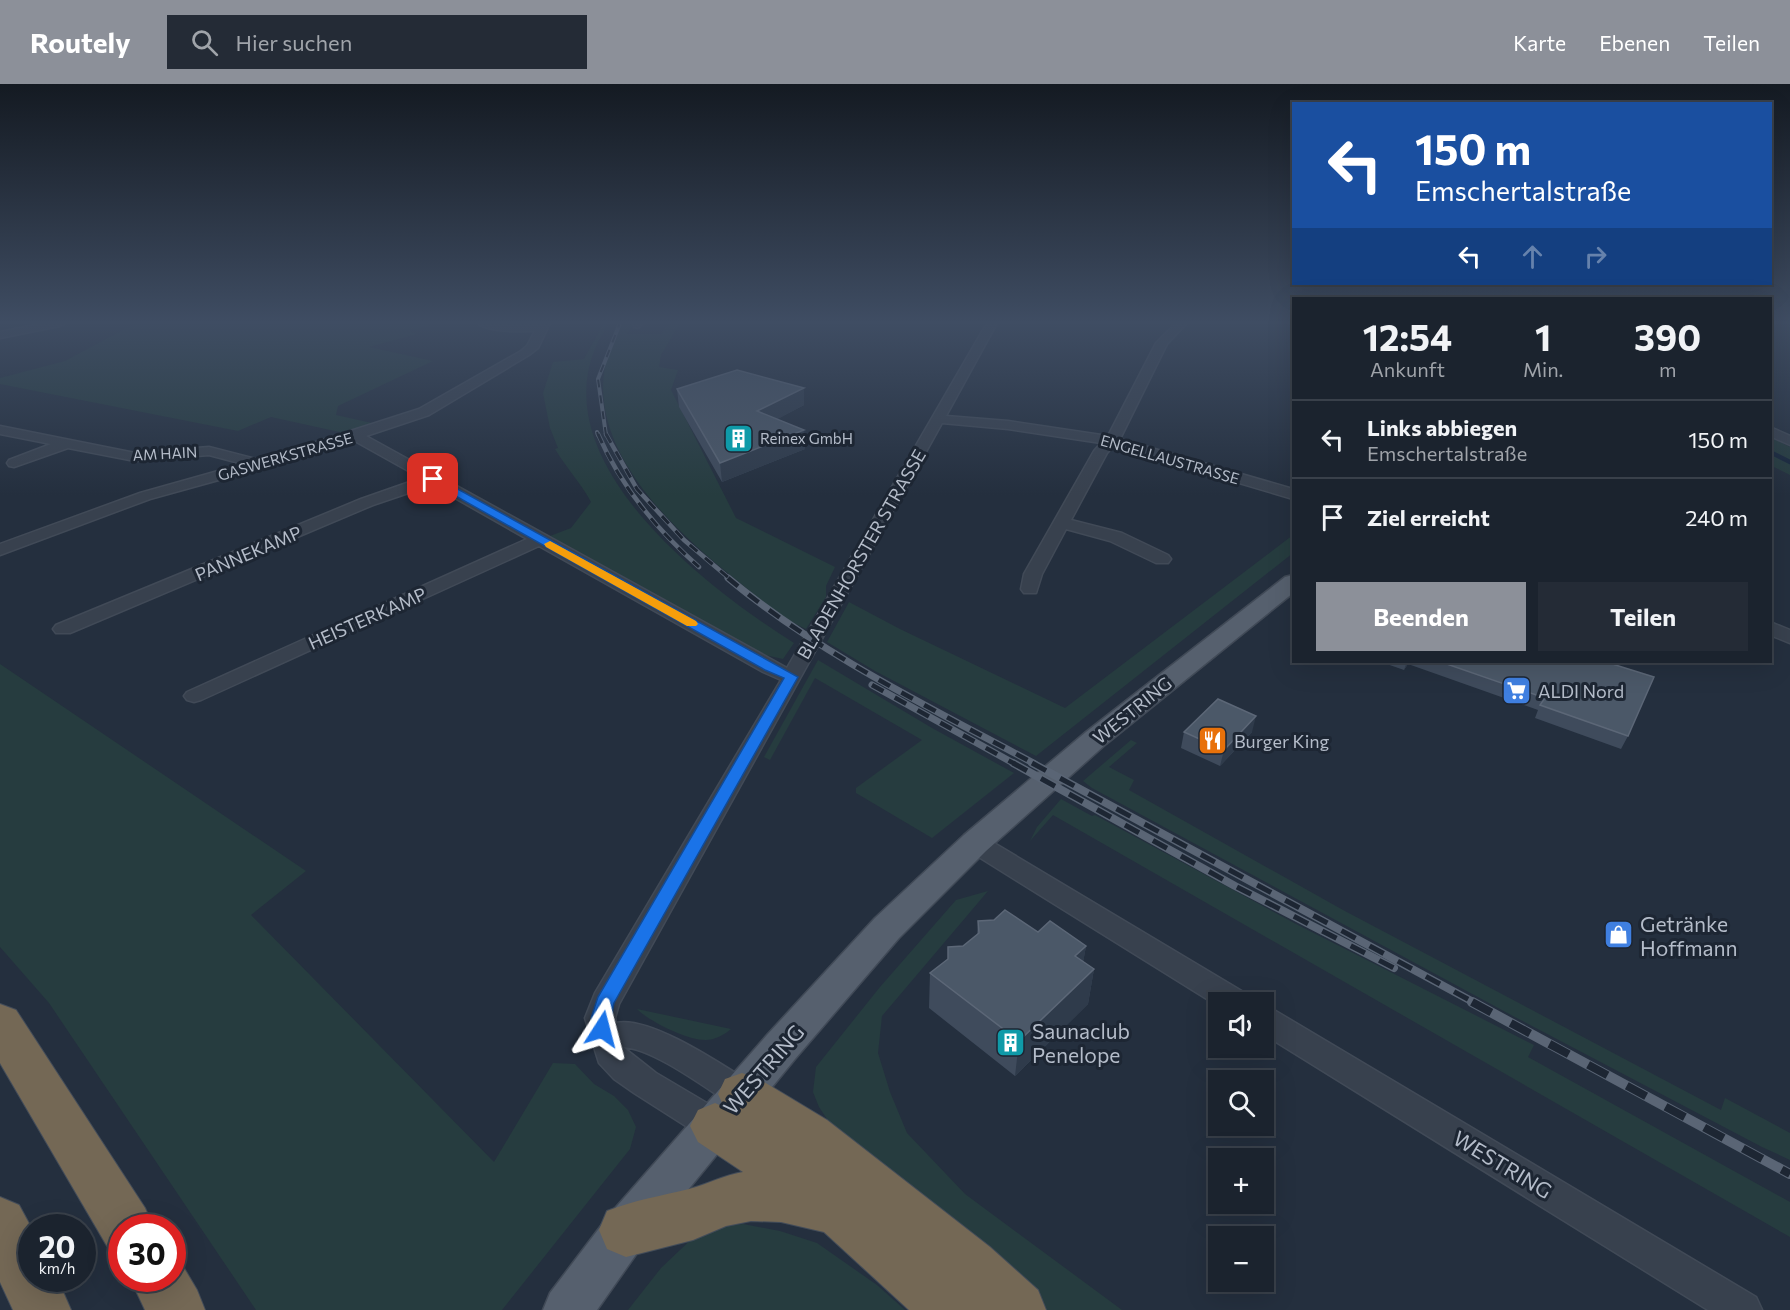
<!DOCTYPE html>
<html lang="de">
<meta charset="utf-8">
<style>
:root{--surface:#1b232e;--page:#242b36;--text:#f1f3f6;--muted:#a0a4aa;--line:#39404a;--accent:#8c9099}
body{margin:0;font-family:Commissioner,sans-serif;background:var(--page);color:var(--text);height:100vh;display:flex;flex-direction:column;font-size:22px;white-space:nowrap}
*{box-sizing:border-box;margin:0}
p{font-size:20px;color:var(--muted)}
.icon{flex:none;width:33px;height:33px;fill:none;stroke:currentColor;stroke-width:2;stroke-linecap:round;stroke-linejoin:round}
.map{position:relative;flex:1;overflow:hidden}
.panel{position:absolute;left:1292px;top:213px;width:480px;height:366px;display:flex;flex-direction:column;background:var(--surface);border-radius:0px;box-shadow:0 6px 24px #0002,0 0 0 2px var(--line)}
.panel>*{flex:none}
.guide{position:absolute;left:1292px;top:18px;width:480px;height:183px;border-radius:0px;box-shadow:0 6px 24px #0002,0 0 0 2px var(--line);background:#1a4fa0;color:#fff;overflow:hidden}
.buttons{position:absolute;left:1208px;top:908px;display:grid;gap:12px}
.buttons a{display:grid;place-items:center;width:66px;height:66px;border-radius:0px;background:var(--surface);box-shadow:0 6px 24px #0002,0 0 0 2px var(--line);font-size:30px}
.speed{position:absolute;left:18px;top:1130px;display:flex;gap:12px;font-size:30px;font-weight:700;text-align:center}
.speed>*{display:grid;place-content:center;width:78px;height:78px;border-radius:50%;background:var(--surface);box-shadow:0 6px 24px #0002,0 0 0 2px var(--line);line-height:1}
.speed small{font-size:15px;font-weight:400}
.speed .limit{border:9px solid #d22;background:#fff;color:#111}
.pin{position:absolute;display:grid;place-items:center;width:51px;height:51px;color:#fff;margin:-26px;border-radius:12px;box-shadow:0 3px 9px #0006}
.me{position:absolute;width:66px;margin:-33px;rotate:9deg;stroke-linejoin:round;filter:drop-shadow(0 0 4px #0008)}
.turn{display:flex;align-items:center;gap:21px;height:126px;padding:0 24px;font-size:27px}
.turn .icon{width:78px;height:78px;stroke-width:2.5}
.turn b{display:block;font-size:42px;line-height:51px}
.lanes{display:flex;align-items:center;height:57px;padding:0 24px;background:#0003;justify-content:center;gap:30px;direction:ltr}
.lanes .off{opacity:.35}
.eta{display:flex;justify-content:space-evenly;align-items:center;height:102px;text-align:center}
.eta b{font-size:36px;font-weight:700;line-height:42px}
.action{display:flex;gap:12px;margin-top:auto;padding:12px 24px}
.action a{flex:1;height:69px;border-radius:0px;background:var(--accent);color:#fff;font-size:24px;font-weight:700;line-height:69px;text-align:center}
.action a+a{background:var(--page);color:var(--text)}
ul{padding:0;list-style:none}
li{display:flex;align-items:center;gap:18px;height:78px;padding:0 24px;border-top:2px solid var(--line)}
li div{flex:1}
li b{display:block;font-size:22px}
li em{font-style:normal}
header{display:flex;align-items:center;gap:36px;box-sizing:border-box;height:84px;padding:0 30px;background:var(--accent);color:#fff}
header strong{font-size:28px}
nav{display:flex;gap:33px;margin-inline-start:auto;font-size:21px}
.search{width:420px;height:54px;background:var(--page);display:flex;align-items:center;gap:15px;box-sizing:border-box;padding:0 21px;border-radius:0px;color:var(--muted);font-size:22px}
.map>svg:first-child{display:block}
.green{fill:#263c3f}
.lines{fill:none;stroke-linecap:round;stroke-linejoin:round}
.stream{stroke:#17263c;stroke-width:4.5}
.minor-casing{stroke:#414a57;stroke-width:3}
.major-casing{stroke:#414a57;stroke-width:3}
.highway-casing{stroke:#434c59;stroke-width:2}
.minor{fill:#38414e;fill-rule:evenodd}
.major{fill:#56606e;fill-rule:evenodd}
.highway{fill:#746855;fill-rule:evenodd}
.rail-far4-casing{stroke:#5a6575;stroke-width:4}
.rail-far3-casing{stroke:#5a6575;stroke-width:4.5}
.rail-far2-casing{stroke:#5a6575;stroke-width:7}
.rail-far1-casing{stroke:#5a6575;stroke-width:8}
.rail-casing{stroke:#5a6575;stroke-width:10}
.rail-far4{stroke:#1d2633;stroke-width:2;stroke-dasharray:8;stroke-linecap:butt}
.rail-far3{stroke:#1d2633;stroke-width:3;stroke-dasharray:10;stroke-linecap:butt}
.rail-far2{stroke:#1d2633;stroke-width:4.5;stroke-dasharray:13;stroke-linecap:butt}
.rail-far1{stroke:#1d2633;stroke-width:5;stroke-dasharray:16;stroke-linecap:butt}
.rail{stroke:#1d2633;stroke-width:8;stroke-dasharray:22;stroke-linecap:butt}
.wall{fill:#3f4b5c}
.shaded-wall{fill:#2f3b4b}
.building{fill:#4b5868;stroke:#5c6777;stroke-width:1.5}
.route{fill:#1a73e8;stroke:#114b97;stroke-width:1.5}
.slow{fill:#f59e0b}
.labels{text-anchor:middle;dominant-baseline:central;stroke-width:6;stroke-linejoin:round;paint-order:stroke}
.far-poi-label{font-size:15px;fill:#b4bcc9;stroke:#1d2633;text-anchor:start}
.far-street-label{font-size:15px;fill:#b4bcc9;stroke:#1d2633}
.street-label{font-size:18px;fill:#b4bcc9;stroke:#1d2633}
.poi-label{font-size:18px;fill:#b4bcc9;stroke:#1d2633;text-anchor:start}
.near-poi-label{font-size:21px;fill:#b4bcc9;stroke:#1d2633;text-anchor:start}
.near-street-label{font-size:21px;fill:#b4bcc9;stroke:#1d2633}
</style>
<header>
<strong>Routely</strong>
<div class="search"><svg class="icon" aria-label="search" viewBox="0 0 24 24"><circle cx="10" cy="10" r="6"/><path d="M15 15l6 6"/></svg>Hier suchen</div>
<nav><a>Karte</a><a>Ebenen</a><a>Teilen</a></nav>
</header>
<div class="map">
<svg width="1790" height="1226" viewBox="0 0 1790 1226">
<rect width="100%" height="100%" fill="#242f3e"/>
<g class="green">
<polygon points="136,239 439,239 409,247 417,250 369,263 433,277 338,322 336,331 372,339 344,349 271,333 238,347 0,300 0,294 65,277"/>
<path d="M604,239H609C523,364 702,501 794,559L783,575L765,571L550,452L571,444L591,418C581,399 567,385 555,365L558,364L550,344L543,309L553,278L584,275Z"/>
<path d="M622,239H635L627,250H661L670,239H680L661,271L659,283L678,286L671,306L736,434L835,483L826,502V513L806,545C780,534 757,512 735,495C661,436 561,340 622,239Z"/>
<polygon points="1770,353 1790,363 1790,391 1770,381"/>
<polygon points="1293,451 1293,469 1036,672 875,587 827,558 849,518 900,545 1065,624"/>
<polygon points="818,576 932,644 1014,689 932,754 856,709 856,704 922,656 815,594 770,676 764,673"/>
<polygon points="0,580 306,787 251,831 494,1078 553,979 575,980 594,1000 614,1012 628,1026 636,1043 630,1065 502,1226 256,1226 49,919 0,863"/>
<polygon points="1131,656 1137,659 1109,683 1134,696 1129,706 1343,826 1721,1026 1725,1014 1790,1049 1790,1076 1762,1063 1513,932 1092,704 1083,697"/>
<polygon points="1061,715 1092,732 1095,731 1296,840 1534,961 1528,973 1790,1118 1790,1153 1053,731 1030,757 1037,743"/>
<polygon points="988,807 882,932 878,969 890,1008 907,1049 965,1110 1122,1226 1046,1226 972,1158 831,1041 819,1023 813,1008 816,983 880,903 956,816"/>
<path d="M637,925L731,945C724,951 715,956 705,956C687,956 650,938 637,925Z"/>
<polygon points="743,1140 780,1147 817,1159 877,1201 905,1226 628,1226 661,1184 699,1148 719,1142"/>
</g>
<g class="lines">
<polyline class="stream" points="1770,368 1790,378"/>
<defs>
<g id="minor">
<polygon points="44,239 65,239 60,242 0,254 0,248"/>
<path d="M477,239H550L538,264L529,271L429,331L366,352L787,584L987,239H997L946,332L1008,337L1108,352L1156,259L1176,239H1187L1167,260L1120,355L1293,405V415L1114,362L1107,369L1071,436L1122,449L1168,471L1171,475L1168,479H1156L1110,457L1066,445L1042,490L1036,509H1024L1021,505L1024,490L1094,367L1101,359L1008,345L942,339L619,920L615,934L616,939C650,931 724,982 753,1000L758,1010L753,1020L742,1024L731,1020C704,1003 654,965 623,963L656,989L727,1031L731,1042L727,1053L715,1057L703,1053L634,1009L614,995L599,979L585,934L595,909L781,596L763,588L539,462L201,616L194,618L187,616L184,612L187,608L527,455L432,401L373,421L70,549H56L53,545L56,541L361,415L421,394L353,356L305,372L150,415L0,471V460L140,409L243,380L209,371L135,377L68,364L14,383L9,382L7,379L9,376L51,360L0,350V342L135,369L209,363L260,376L419,325L521,267L527,262L535,247C518,247 490,249 477,239Z"/>
<polygon points="634,239 644,239 638,244 634,243"/>
<polygon points="1770,343 1790,352 1790,361 1770,352"/>
<polygon points="1770,538 1790,546 1790,559 1770,551"/>
<polygon points="975,750 984,753 1245,909 1250,918 1218,918 1218,922 966,765 962,759 966,753"/>
<polygon points="1263,922 1274,926 1756,1213 1762,1226 1708,1226 1263,950"/>
</g>
<polygon id="major" points="1293,491 1293,509 1106,660 986,767 899,854 795,975 642,1162 597,1226 543,1226 550,1209 610,1130 767,951 875,834 964,751 1086,648 1285,493"/>
<g id="highway">
<polygon points="0,920 16,926 145,1124 153,1143 122,1143 122,1168 107,1162 0,979"/>
<path d="M742,989L759,995L827,1036L990,1163L1038,1206L1046,1226H909L824,1148L781,1138L751,1137L726,1142L693,1156L626,1173L607,1165L599,1146L607,1127C634,1116 661,1112 689,1105C708,1100 724,1091 743,1088L698,1058L690,1042L698,1026L715,1019L724,1023L718,1010L725,995Z"/>
<polygon points="0,1113 19,1121 32,1145 32,1194 57,1194 71,1226 13,1226 0,1198"/>
<polygon points="172,1172 178,1174 197,1206 205,1226 145,1226 130,1194 172,1194"/>
</g>
</defs>
<use href="#minor" class="minor-casing"/>
<use href="#major" class="major-casing"/>
<use href="#highway" class="highway-casing"/>
<use href="#minor" class="minor"/>
<use href="#major" class="major"/>
<use href="#highway" class="highway"/>
<defs>
<g id="rail-far4">
<polyline points="597,348 598,351"/>
<polyline points="606,351 598,295 620,239"/>
</g>
<g id="rail-far3">
<path d="M598,350C621,403 656,445 699,483"/>
<polyline points="606,350 637,405 684,456 730,495"/>
</g>
<g id="rail-far2">
<path d="M728,494C819,570 931,624 1035,680"/>
<polyline points="872,601 1015,680"/>
</g>
<g id="rail-far1">
<polyline points="1013,679 1235,802 1394,884"/>
<polyline points="1032,679 1475,919"/>
</g>
<polyline id="rail" points="1472,918 1790,1090"/>
</defs>
<use href="#rail-far4" class="rail-far4-casing"/>
<use href="#rail-far3" class="rail-far3-casing"/>
<use href="#rail-far2" class="rail-far2-casing"/>
<use href="#rail-far1" class="rail-far1-casing"/>
<use href="#rail" class="rail-casing"/>
<use href="#rail-far4" class="rail-far4"/>
<use href="#rail-far3" class="rail-far3"/>
<use href="#rail-far2" class="rail-far2"/>
<use href="#rail-far1" class="rail-far1"/>
<use href="#rail" class="rail"/>
</g>
<g class="wall">
<polygon points="677,305 804,321 777,335 804,346 805,365 722,398 679,323"/>
<polygon points="1381,578 1606,578 1628,652 1621,665 1535,634 1538,626 1408,580 1404,586"/>
<polygon points="1184,648 1252,648 1220,682 1181,664"/>
<polygon points="978,837 1038,848 1086,862 1083,878 1094,885 1088,920 1015,992 929,924 930,889 948,875 948,863 963,862 977,851"/>
</g>
<g class="shaded-wall">
<polygon points="804,304 804,321 759,345 757,327"/>
<polygon points="804,346 805,365 722,398 720,379"/>
<polygon points="1407,578 1409,578 1404,586"/>
<polygon points="1256,632 1252,648 1220,682 1224,666"/>
<polygon points="1086,862 1080,896 1075,872"/>
<polygon points="1094,885 1088,920 1015,992 1019,957"/>
</g>
<g class="building">
<polygon points="737,286 804,304 757,327 804,346 720,379 677,305"/>
<polygon points="1441,578 1606,578 1654,593 1628,652 1540,621 1545,614"/>
<polygon points="1218,615 1256,632 1224,666 1184,648"/>
<polygon points="1005,826 1038,848 1050,837 1086,862 1075,872 1094,885 1019,957 930,889 948,875 948,863 963,862 979,849 978,837 994,836"/>
</g>
<linearGradient id="sky" x2="0" y2="1"><stop stop-color="#141a22"/><stop offset="0.58" stop-color="#3f4d63"/><stop offset="1" stop-color="#3f4d63" stop-opacity="0"/></linearGradient>
<rect width="1790" height="411" fill="url(#sky)"/>
<path class="route" d="M429,393H436L798,593L614,919C611,930 613,942 609,951L602,953L595,951L591,934L598,913L784,594L765,586L429,397Z"/>
<polygon class="slow" points="550,457 696,537 698,540 696,542 687,542 546,463 544,460"/>
<defs>
<symbol id="building-square" viewBox="-11 -11 22 22"><rect x="-9" y="-9" width="18" height="18" rx="4" fill="#0f9aa8" stroke="#1d2633"/><path d="M-4-6H4V6H1V3H-1V6H-4ZM-2.5-4.3h1.7v1.8h-1.7ZM.8-4.3h1.7v1.8H.8ZM-2.5-1h1.7V.8h-1.7ZM.8-1h1.7V.8H.8Z" fill="#fff"/></symbol>
<symbol id="supermarket-square" viewBox="-11 -11 22 22"><rect x="-9" y="-9" width="18" height="18" rx="4" fill="#3f7fe0" stroke="#1d2633"/><path d="M-6-5.5h2.5l.6 2H6L4.5 2H-2.5L-4.4-4H-6ZM-1.5 3.2a1.3 1.3 0 1 0 .1 0ZM3 3.2a1.3 1.3 0 1 0 .1 0Z" fill="#fff"/></symbol>
<symbol id="restaurant-square" viewBox="-11 -11 22 22"><rect x="-9" y="-9" width="18" height="18" rx="4" fill="#e8710a" stroke="#1d2633"/><path d="M-5-6h1v4h1v-4h1v4h1v-4h1v5L-1.5 .5V6h-2V.5L-5-1ZM5-6V6H3V1.5H1.5Q1.5-4 5-6Z" fill="#fff"/></symbol>
<symbol id="shop-square" viewBox="-11 -11 22 22"><rect x="-9" y="-9" width="18" height="18" rx="4" fill="#3f7fe0" stroke="#1d2633"/><path d="M-5-2.5h2.3a2.7 3.5 0 0 1 5.4 0H5L5.5 6h-11ZM-1.5-2.5h3a1.5 2.3 0 0 0-3 0Z" fill="#fff"/></symbol>
</defs>
<g fill-rule="evenodd">
<use href="#building-square" x="722" y="338" width="33" height="33"/>
<use href="#supermarket-square" x="1500" y="590" width="33" height="33"/>
<use href="#restaurant-square" x="1196" y="640" width="33" height="33"/>
<use href="#shop-square" x="1602" y="834" width="33" height="33"/>
<use href="#building-square" x="994" y="942" width="33" height="33"/>
</g>
<g class="labels">
<g class="far-poi-label">
<text x="760" y="354">Reinex GmbH</text>
</g>
<g class="far-street-label">
<text transform="translate(165 369) rotate(-3)">AM HAIN</text>
<text transform="translate(285 372) rotate(-16)">GASWERKSTRASSE</text>
<text transform="translate(1170 375) rotate(16)">ENGELLAUSTRASSE</text>
</g>
<g class="street-label">
<text transform="translate(248 469) rotate(-23)">PANNEKAMP</text>
<text transform="translate(861 470) rotate(-60)">BLADENHORSTER STRASSE</text>
<text transform="translate(367 534) rotate(-24)">HEISTERKAMP</text>
<text transform="translate(1132 626) rotate(-39)">WESTRING</text>
</g>
<g class="poi-label">
<text x="1538" y="607">ALDI Nord</text>
<text x="1234" y="657">Burger King</text>
</g>
<g class="near-poi-label">
<text x="1640" y="839">Getränke<tspan x="1640" dy="24">Hoffmann</tspan></text>
<text x="1032" y="946">Saunaclub<tspan x="1032" dy="24">Penelope</tspan></text>
</g>
<g class="near-street-label">
<text transform="translate(763 985) rotate(-49)">WESTRING</text>
<text transform="translate(1503 1080) rotate(31)">WESTRING</text>
</g>
</g>
</svg>
<div class="buttons">
<a><svg class="icon" aria-label="sound" viewBox="0 0 24 24"><path d="M4 9h4l5-4v14l-5-4H4zM17 9q2 3 0 6"/></svg></a>
<a><svg class="icon" aria-label="search" viewBox="0 0 24 24"><circle cx="10" cy="10" r="6"/><path d="M15 15l6 6"/></svg></a>
<a>+</a>
<a>−</a>
</div>
<div class="speed"><div>20<small>km/h</small></div><div class="limit">30</div></div>
<div class="pin" style="left:433px;top:395px;background:#d93025"><svg class="icon" aria-label="arrive" viewBox="0 0 24 24"><path d="M6 21V4h12l-3 4 3 4H6"/></svg></div>
<svg class="me" style="left:602px;top:945px" viewBox="-20 -20 40 40"><path d="M0-17L14 15 0 8-14 15z" fill="#1a73e8" stroke="#fff" stroke-width="4"/></svg>
<div class="guide">
<div class="turn"><svg class="icon" aria-label="left" viewBox="0 0 24 24"><path d="M17 20v-9H6M10 6l-5 5 5 5"/></svg><div><b>150 m</b>Emschertalstraße</div></div>
<div class="lanes"><svg class="icon" aria-label="left" viewBox="0 0 24 24"><path d="M17 20v-9H6M10 6l-5 5 5 5"/></svg><svg class="icon off" aria-label="ahead" viewBox="0 0 24 24"><path d="M12 20V5M6 11l6-6 6 6"/></svg><svg class="icon off" aria-label="right" viewBox="0 0 24 24"><path d="M7 20v-9h11M14 6l5 5-5 5"/></svg></div>
</div>
<section class="panel">
<div class="eta">
<div><b>12:54</b><p>Ankunft</p></div>
<div><b>1</b><p>Min.</p></div>
<div><b>390</b><p>m</p></div>
</div>
<ul>
<li><svg class="icon" aria-label="left" viewBox="0 0 24 24"><path d="M17 20v-9H6M10 6l-5 5 5 5"/></svg><div><b>Links abbiegen</b><p>Emschertalstraße</p></div><em>150 m</em></li>
<li><svg class="icon" aria-label="arrive" viewBox="0 0 24 24"><path d="M6 21V4h12l-3 4 3 4H6"/></svg><div><b>Ziel erreicht</b></div><em>240 m</em></li>
</ul>
<div class="action"><a>Beenden</a><a>Teilen</a></div>
</section>
</div>
